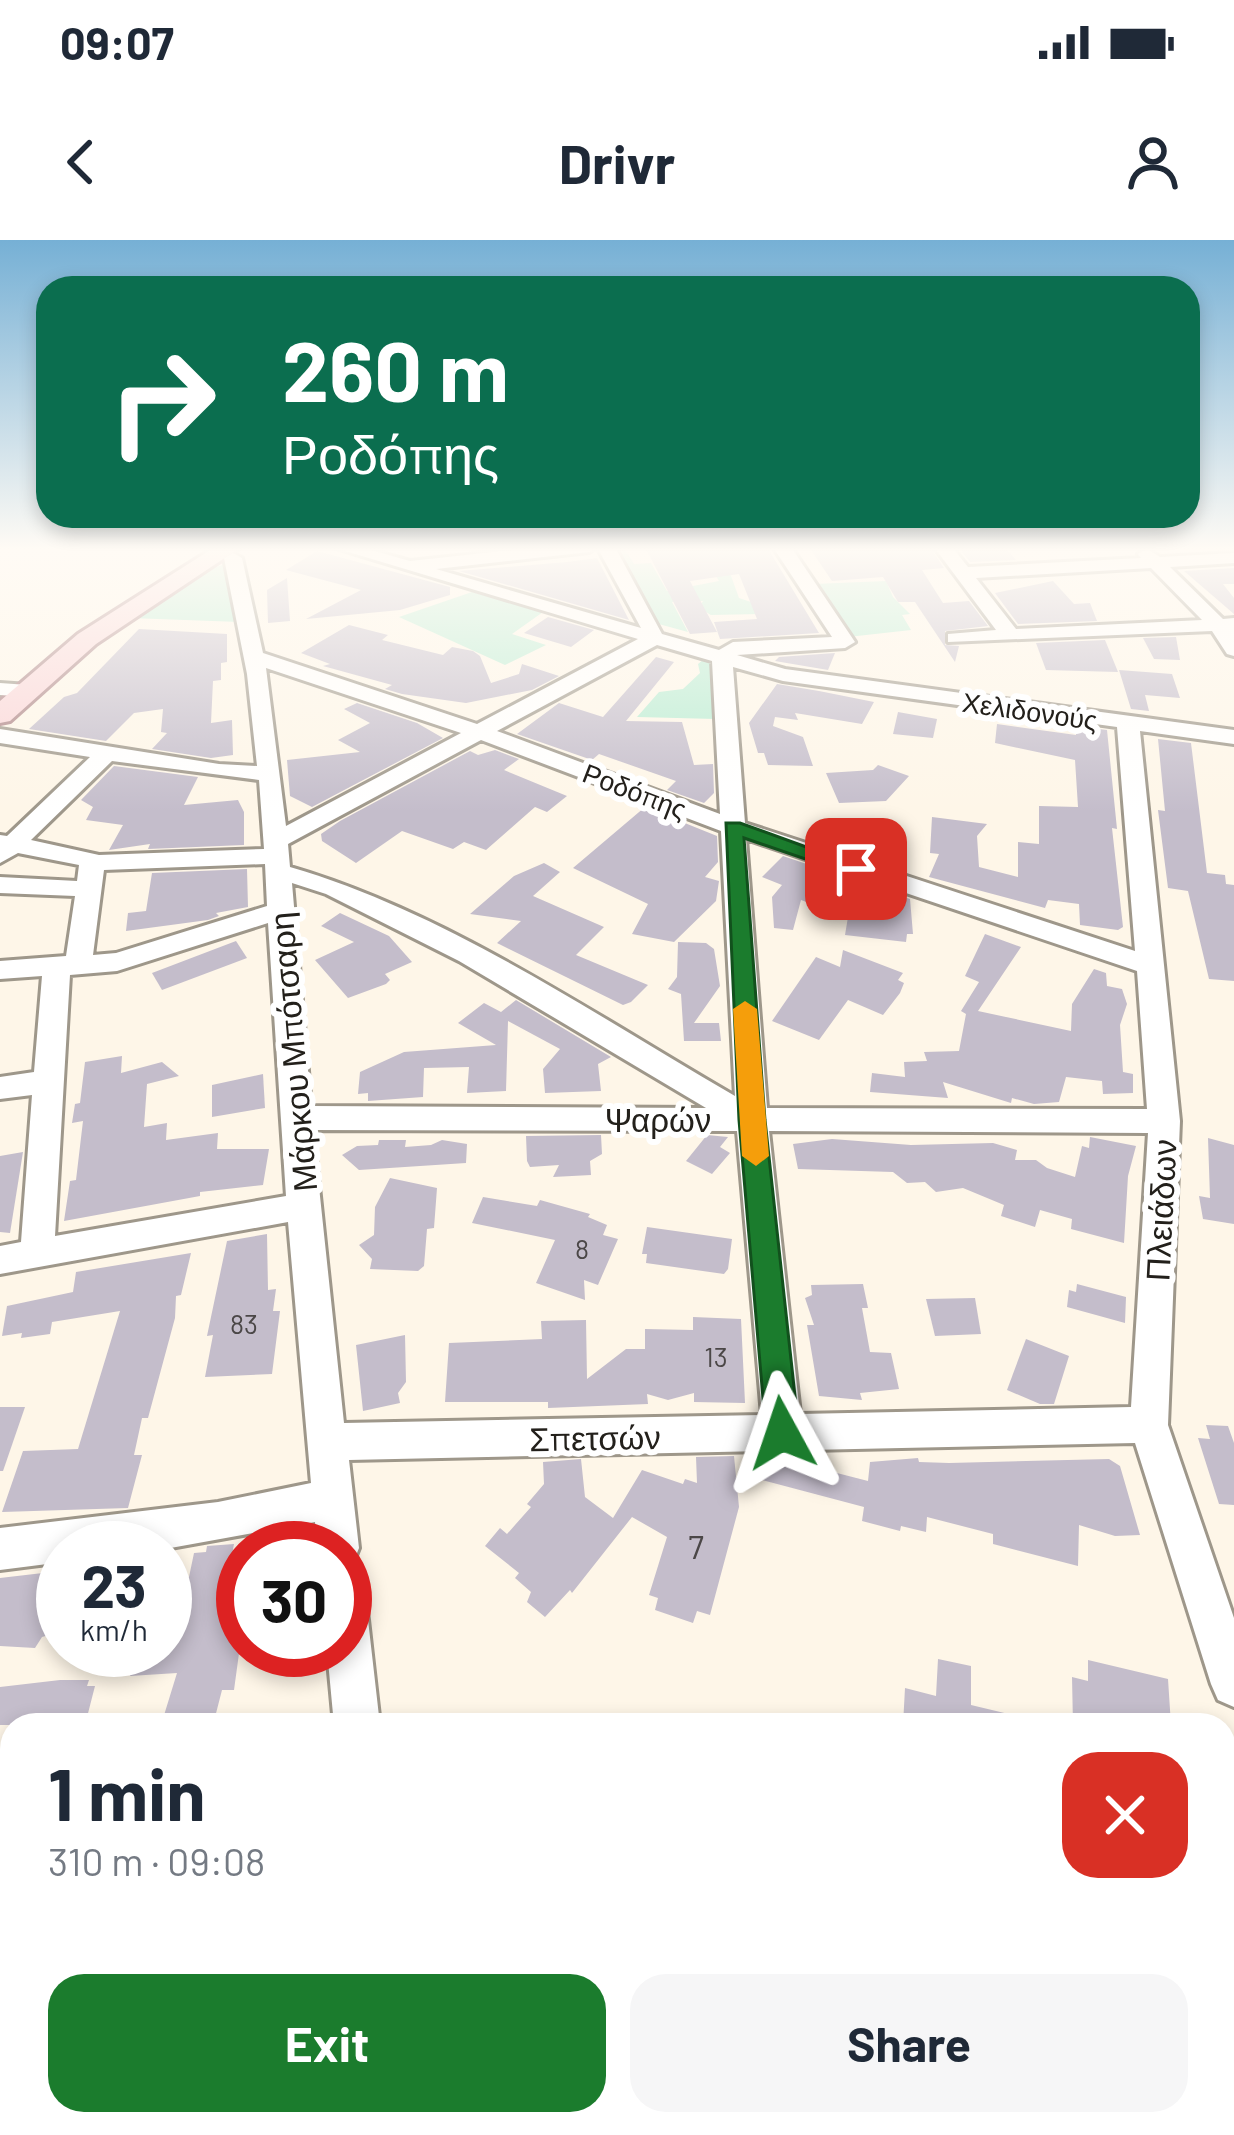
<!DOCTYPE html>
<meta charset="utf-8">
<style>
:root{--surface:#fff;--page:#f6f6f7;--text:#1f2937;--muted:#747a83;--accent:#1b7c2d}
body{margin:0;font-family:Barlow,sans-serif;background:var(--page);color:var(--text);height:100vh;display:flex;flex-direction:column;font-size:45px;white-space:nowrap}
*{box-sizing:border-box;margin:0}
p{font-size:39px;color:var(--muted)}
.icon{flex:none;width:66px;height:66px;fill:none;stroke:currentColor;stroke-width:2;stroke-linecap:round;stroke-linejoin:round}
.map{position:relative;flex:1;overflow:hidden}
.drawer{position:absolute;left:0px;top:1473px;width:1236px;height:423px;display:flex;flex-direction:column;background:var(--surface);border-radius:36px 36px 0 0;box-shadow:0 6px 18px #0003}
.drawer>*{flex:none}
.banner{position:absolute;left:36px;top:36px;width:1164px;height:252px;border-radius:36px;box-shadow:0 6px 18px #0003;background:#0b6e4f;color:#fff;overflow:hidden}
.speed{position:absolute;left:36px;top:1281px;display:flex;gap:24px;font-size:60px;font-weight:700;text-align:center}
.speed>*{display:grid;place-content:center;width:156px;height:156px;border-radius:50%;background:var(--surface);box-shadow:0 6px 18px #0003;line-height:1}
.speed small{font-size:30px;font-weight:400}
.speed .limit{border:18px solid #d22;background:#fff;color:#111}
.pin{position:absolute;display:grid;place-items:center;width:102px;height:102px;color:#fff;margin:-51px;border-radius:24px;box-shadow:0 6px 18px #0006}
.me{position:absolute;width:132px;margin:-66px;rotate:355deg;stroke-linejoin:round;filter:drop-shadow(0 0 9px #0008)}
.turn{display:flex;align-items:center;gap:42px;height:252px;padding:0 48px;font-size:54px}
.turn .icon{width:156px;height:156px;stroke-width:2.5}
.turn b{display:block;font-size:84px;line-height:102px}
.round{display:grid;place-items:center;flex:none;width:126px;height:126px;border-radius:36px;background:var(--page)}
.head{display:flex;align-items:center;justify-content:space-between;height:204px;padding:0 48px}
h1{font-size:72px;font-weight:700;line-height:90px}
.button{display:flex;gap:24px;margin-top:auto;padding:24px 48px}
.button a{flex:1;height:138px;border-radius:36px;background:var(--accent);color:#fff;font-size:48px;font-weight:700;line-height:138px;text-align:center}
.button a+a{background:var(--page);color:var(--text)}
.status{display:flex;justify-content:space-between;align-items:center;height:84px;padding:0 60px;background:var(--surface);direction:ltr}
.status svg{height:33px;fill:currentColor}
header{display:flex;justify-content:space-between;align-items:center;height:156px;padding:0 48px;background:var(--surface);font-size:54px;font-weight:700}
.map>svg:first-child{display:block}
.green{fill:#b7ecd2}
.building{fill:#c4bdcb}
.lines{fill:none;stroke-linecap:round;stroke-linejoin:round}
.minor-casing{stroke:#9e978a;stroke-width:6}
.major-casing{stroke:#ac8385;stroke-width:6}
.minor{fill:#fff;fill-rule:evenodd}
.major{fill:#fad5d8;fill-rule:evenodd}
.route{fill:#1b7c2d;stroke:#12511d;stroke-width:3}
.slow{fill:#f59e0b}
.labels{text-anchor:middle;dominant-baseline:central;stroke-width:12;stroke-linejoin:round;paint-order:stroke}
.far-street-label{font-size:27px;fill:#23201b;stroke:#fff}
.number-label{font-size:27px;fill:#4b4747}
.street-label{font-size:33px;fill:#23201b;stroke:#fff}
.near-number-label{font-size:33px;fill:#4b4747}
</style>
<div class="status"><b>09:07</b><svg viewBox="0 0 49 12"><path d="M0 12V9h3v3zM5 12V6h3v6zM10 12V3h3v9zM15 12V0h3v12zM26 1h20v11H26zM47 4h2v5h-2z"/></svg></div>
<header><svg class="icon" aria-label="back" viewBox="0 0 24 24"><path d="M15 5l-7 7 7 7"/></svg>Drivr<svg class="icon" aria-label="person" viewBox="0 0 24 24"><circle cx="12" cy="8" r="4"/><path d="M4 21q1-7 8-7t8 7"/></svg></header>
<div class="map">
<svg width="1234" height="1895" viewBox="0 0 1234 1895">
<rect width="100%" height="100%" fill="#fef6e8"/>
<g class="green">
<polygon points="610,309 625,309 634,324 651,323 667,351 719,341 709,324 726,322 739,358 751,362 760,374 711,375 699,368 703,361 672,362 688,392 655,383"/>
<polygon points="223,325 235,328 240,382 130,378 209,329"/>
<polygon points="886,341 893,357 910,374 902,375 911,390 848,397 814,344"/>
<polygon points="472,352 543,372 512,394 546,405 505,425 399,377"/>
<polygon points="704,419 710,421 716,479 637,477 659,452 683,449 700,433 698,424"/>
</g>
<g class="building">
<polygon points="767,307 819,393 720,399 714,382 757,379 739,334 690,341 717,392 690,394 646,309"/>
<polygon points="809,307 930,307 944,328 922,330 943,363 969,361 988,386 945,391 945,405 959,406 955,422 915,362 898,362 883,337 832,341"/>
<polygon points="958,307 1005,307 1016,320 970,322"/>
<polygon points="317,311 450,347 450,355 400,370 306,379 361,350 286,330"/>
<polygon points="597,318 629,380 459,331 567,322"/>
<polygon points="1234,328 1234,344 1223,344 1234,358 1234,374 1184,331"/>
<polygon points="287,338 290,381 268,383 267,350"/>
<polygon points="1053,341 1074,364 1090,363 1097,381 1018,384 995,353"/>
<polygon points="548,377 594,390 571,407 524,393"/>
<polygon points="349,385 388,395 382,400 443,415 452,407 473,411 480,416 491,443 519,434 522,424 559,436 532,450 466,463 402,454 385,449 392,445 323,426 330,424 301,413"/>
<polygon points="139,389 227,394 227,422 221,423 221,440 213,441 211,483 232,480 233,515 211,518 152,509 167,493 161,492 163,469 134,473 106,501 29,489 64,457 77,453"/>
<polygon points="1176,397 1180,420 1154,419 1143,398"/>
<polygon points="1105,400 1118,432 1046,430 1036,403"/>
<polygon points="835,413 828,430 775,421 779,417"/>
<polygon points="656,417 674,422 626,481 682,482 694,525 713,524 714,553 704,563 667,550 676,541 599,514 592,520 517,494 559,463 603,477"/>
<polygon points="1119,430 1172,434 1180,458 1145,455 1149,471 1131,469"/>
<polygon points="777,444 819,451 874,462 862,484 795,473 798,480 775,477 773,486 803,497 813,526 768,525 764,513 758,513 749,483"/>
<polygon points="357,463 417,483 443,498 312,567 290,556 287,520 360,512 338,500 370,483 344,469"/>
<polygon points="898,472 937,479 933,498 893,494"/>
<polygon points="997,484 1076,495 1076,486 1107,490 1117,589 1112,588 1123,687 1118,690 1080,685 1079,664 1048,660 1045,668 929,637 939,614 930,613 932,577 987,584 977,596 979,627 1018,637 1018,602 1039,604 1039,566 1078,567 1075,520 995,503"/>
<polygon points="1158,499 1191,503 1207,633 1225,635 1226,644 1234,645 1234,741 1209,739 1188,651 1168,648 1158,570 1165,571"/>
<polygon points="495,510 519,519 504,530 567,556 547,572 535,567 486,610 464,602 453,609 402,591 356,623 322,601 321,594 340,581 470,511 478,515"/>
<polygon points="878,525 909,536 886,561 839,563 826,533 873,530"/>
<polygon points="114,526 198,537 184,565 238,560 244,572 244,605 148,609 150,604 109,610 123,585 86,580 93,567 81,560"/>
<polygon points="645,567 717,596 718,622 705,637 719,641 716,661 674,702 632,694 648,664 573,628"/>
<polygon points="783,616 910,659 913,694 907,694 906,702 845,695 848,677 801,660 793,690 774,688 772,657 782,645 762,637"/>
<polygon points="544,623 560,632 533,656 604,687 576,715 648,745 631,762 623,765 497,703 521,681 470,674 514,636"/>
<polygon points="247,629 248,667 216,673 219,676 208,680 126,691 128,673 146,671 152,633"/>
<polygon points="340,673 389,696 412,722 385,734 390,740 386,744 348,758 315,720 354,702 321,686"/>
<polygon points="985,694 1021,707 978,771 1071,791 1072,764 1094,729 1106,733 1107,746 1122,749 1127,764 1120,785 1123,832 1133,834 1133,853 1103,854 1102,841 1066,837 1059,862 1034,864 1012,858 1011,863 943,842 948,858 870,852 872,833 905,837 904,822 927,821 924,812 959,811 966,774 961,771 979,742 965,736"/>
<polygon points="236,701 247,718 162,750 152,733"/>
<polygon points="678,702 706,703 714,709 720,746 694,783 719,783 721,801 684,801 681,754 668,749 677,737"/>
<polygon points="843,710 903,733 898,740 904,743 900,753 883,775 848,760 819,800 772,781 816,717 840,727"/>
<polygon points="516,760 611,817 598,824 601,851 545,853 543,829 560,809 508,781 506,851 467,853 469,827 424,828 423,857 368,861 368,853 358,854 360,832 404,812 496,805 458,783 484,763 501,772"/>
<polygon points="122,816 121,833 162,822 179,836 147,844 144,887 167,883 166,900 218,893 217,909 269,909 263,945 200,952 200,956 64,981 70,941 76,940 83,881 72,883 75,864 80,863 85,822"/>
<polygon points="263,834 265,868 212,877 212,845"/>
<polygon points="601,895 602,914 590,921 591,935 553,937 559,925 530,927 527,921 526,896"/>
<polygon points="707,895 728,897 720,907 730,913 712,934 686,921"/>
<polygon points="1090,897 1136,906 1128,936 1124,1003 1071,989 1072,979 1040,970 1035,987 1001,976 1004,965 963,948 936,952 925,942 907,943 893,932 798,929 793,904 832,899 911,905 993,903 1017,910 1015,920 1036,920 1047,928 1075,937 1082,906 1089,908"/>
<polygon points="1208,898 1234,905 1234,984 1203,979 1199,956 1210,958"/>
<polygon points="379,900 406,900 405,907 431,905 442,900 467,904 466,923 359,930 342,915 357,906 378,905"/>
<polygon points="23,912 10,993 0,992 0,916"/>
<polygon points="390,938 437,948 434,988 427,989 424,1026 418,1031 370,1029 372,1019 359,1005 374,995 375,967"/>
<polygon points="483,957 537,966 540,960 590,974 588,977 607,985 603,995 618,999 598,1045 584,1040 585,1060 536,1043 555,1000 472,983"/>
<polygon points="647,987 732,999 728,1029 724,1034 646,1023 647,1014 642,1014"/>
<polygon points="267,994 268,1050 276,1049 273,1071 280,1071 272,1134 205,1137 213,1095 207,1096 227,1001"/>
<polygon points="191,1013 181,1055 176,1056 175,1078 148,1178 142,1178 134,1215 142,1215 128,1268 2,1272 23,1211 78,1209 120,1071 52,1082 50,1094 21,1098 22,1093 2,1096 7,1066 73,1052 76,1032"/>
<polygon points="863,1044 868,1068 862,1068 870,1112 891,1113 899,1149 860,1153 862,1160 819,1156 807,1085 814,1085 805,1058 812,1055 811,1045"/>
<polygon points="1077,1044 1126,1057 1125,1083 1067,1067 1069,1050 1076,1052"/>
<polygon points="975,1058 981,1094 935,1096 926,1059"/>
<polygon points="693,1077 741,1079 745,1163 694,1162 694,1153 668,1160 647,1154 648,1164 548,1168 548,1162 445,1162 449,1103 542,1099 541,1081 586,1080 587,1139 626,1109 645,1109 645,1089 693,1090"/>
<polygon points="405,1095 406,1142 398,1153 400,1163 363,1171 356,1105"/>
<polygon points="1026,1099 1069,1116 1054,1164 1040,1164 1007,1150"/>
<polygon points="0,1167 25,1167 3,1231 0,1231"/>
<polygon points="1206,1185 1228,1186 1234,1203 1234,1265 1219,1264 1198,1198 1210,1199"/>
<polygon points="767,1215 868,1241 870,1222 918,1218 919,1222 949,1223 1109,1219 1120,1226 1140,1295 1115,1296 1079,1285 1078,1326 993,1304 993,1294 927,1277 926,1292 901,1286 900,1291 862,1281 864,1267 762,1240"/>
<polygon points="734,1216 739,1267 710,1375 697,1371 693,1383 655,1370 658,1358 649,1355 667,1297 632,1277 572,1353 570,1350 545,1377 527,1362 531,1352 515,1338 519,1333 485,1306 500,1288 507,1294 531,1267 527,1264 544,1244 543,1222 581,1219 585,1257 613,1278 642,1230 683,1244 685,1239 697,1243 696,1217"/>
<polygon points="234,1304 230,1325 241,1325 230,1384 243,1384 234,1450 222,1450 213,1485 161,1485 177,1433 130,1436 136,1410 165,1410 165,1338 189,1337 194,1313 206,1312 207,1306"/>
<polygon points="60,1331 63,1391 42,1397 35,1408 0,1406 0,1338"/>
<polygon points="938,1419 971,1426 971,1465 1025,1478 1025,1485 903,1485 905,1448 936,1456"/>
<polygon points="1088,1420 1168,1439 1171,1485 1073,1485 1072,1437 1088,1441"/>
<polygon points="60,1440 89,1440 87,1446 95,1446 85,1485 0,1485 0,1447"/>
</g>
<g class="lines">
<defs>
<g id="minor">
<path d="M332,307H360L410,321L540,307H615L662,394L719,410L733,402L832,397L773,307H791L855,402L845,408L737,415L785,429L1234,490V504L1140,491L1180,881L1168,1185L1234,1378V1467L1218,1460L1211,1444L1135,1203L349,1220L359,1308L353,1323L345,1326V1308H317L315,1282L165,1309L63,1308V1322L0,1330V1288L218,1262L311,1243L288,982L0,1034V1006L21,1002L32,855L0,859V837L34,832L42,736L0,739V721L66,716L75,656L0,653V637L77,641L79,625L18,613L0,623V595L7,596L90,517L0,503V489L219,524L257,526L247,434L224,318L233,313L242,318L263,413L477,484L638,399ZM597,307L641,388L436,329L589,312ZM657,405L712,421L720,574L497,491ZM733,427L783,441L1117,487L1135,711L745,583ZM266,428L461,493L286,586ZM481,500L721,591L735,856C593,774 448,673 290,627L288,604ZM112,521L259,540L264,609L99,615L31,600ZM746,599L1137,731L1147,869L767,868ZM265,624L267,666L116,713L93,715L104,630ZM292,643L326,654L459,721L706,868L311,866ZM268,683L286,956L55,996L70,735L117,731ZM313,890L737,891L762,1175L344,1183ZM769,891L1148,893L1131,1167L800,1174Z"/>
<path d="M934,307H952L968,327L1141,318L1138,314L1147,309L1160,317L1234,313V323L1170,327L1223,379L1234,378V416L1227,414L1212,391L948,402V394L996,390ZM1151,328L1202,380L1016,389L976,338Z"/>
<polygon points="0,443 28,445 38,451 28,457 0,455"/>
<polygon points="345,1349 360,1356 367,1371 380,1485 334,1485 327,1410 345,1410"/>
<polygon points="1234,1689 1234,1741 1224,1742 1224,1690"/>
<rect x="0" y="1711" width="12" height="52"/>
<polygon points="1224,1859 1234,1864 1234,1895 1189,1895 1188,1884 1224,1884"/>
<polygon points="385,1884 441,1884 443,1895 387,1895"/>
</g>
<polygon id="major" points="215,307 241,307 96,404 10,481 0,483 0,461 78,394"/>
</defs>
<use href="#minor" class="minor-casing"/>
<use href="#major" class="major-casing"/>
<use href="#minor" class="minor"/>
<use href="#major" class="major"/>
</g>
<linearGradient id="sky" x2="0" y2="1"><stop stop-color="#76b0d5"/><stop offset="0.54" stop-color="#fffbf5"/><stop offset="1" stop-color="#fffbf5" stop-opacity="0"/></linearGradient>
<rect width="1234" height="572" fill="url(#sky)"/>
<polygon class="route" points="726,583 740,583 867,629 849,634 744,598 765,880 799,1193 794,1203 782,1208 771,1203 766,1193 739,880"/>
<polygon class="slow" points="745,761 757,769 769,916 756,926 742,916 733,769"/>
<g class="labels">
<g class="far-street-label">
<text transform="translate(1030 470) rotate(8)">Χελιδονούς</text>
<text transform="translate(635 550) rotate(21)">Ροδόπης</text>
</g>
<g class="number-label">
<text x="582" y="1008">8</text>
<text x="244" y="1083">83</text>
<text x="716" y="1116">13</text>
</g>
<g class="street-label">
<text transform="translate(292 812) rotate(-95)">Μάρκου Μπότσαρη</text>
<text x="658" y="879">Ψαρών</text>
<text transform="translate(1160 970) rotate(-87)">Πλειάδων</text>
<text transform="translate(595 1197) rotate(-1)">Σπετσών</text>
</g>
<g class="near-number-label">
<text x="696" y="1306">7</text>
</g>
</g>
</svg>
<div class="speed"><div>23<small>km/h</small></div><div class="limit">30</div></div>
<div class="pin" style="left:856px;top:629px;background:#d93025"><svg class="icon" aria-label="arrive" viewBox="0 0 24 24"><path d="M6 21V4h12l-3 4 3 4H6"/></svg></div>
<svg class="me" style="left:782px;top:1193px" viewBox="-20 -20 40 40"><path d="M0-17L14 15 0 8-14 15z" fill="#1b7c2d" stroke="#fff" stroke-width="4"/></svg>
<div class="banner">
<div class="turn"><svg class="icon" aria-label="right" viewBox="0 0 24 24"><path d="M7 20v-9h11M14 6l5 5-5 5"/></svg><div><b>260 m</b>Ροδόπης</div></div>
</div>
<section class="drawer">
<div class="head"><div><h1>1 min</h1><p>310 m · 09:08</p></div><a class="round" style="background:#d93025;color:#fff"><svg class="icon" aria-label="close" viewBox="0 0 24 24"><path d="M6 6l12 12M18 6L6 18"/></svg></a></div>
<div class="button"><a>Exit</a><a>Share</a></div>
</section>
</div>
